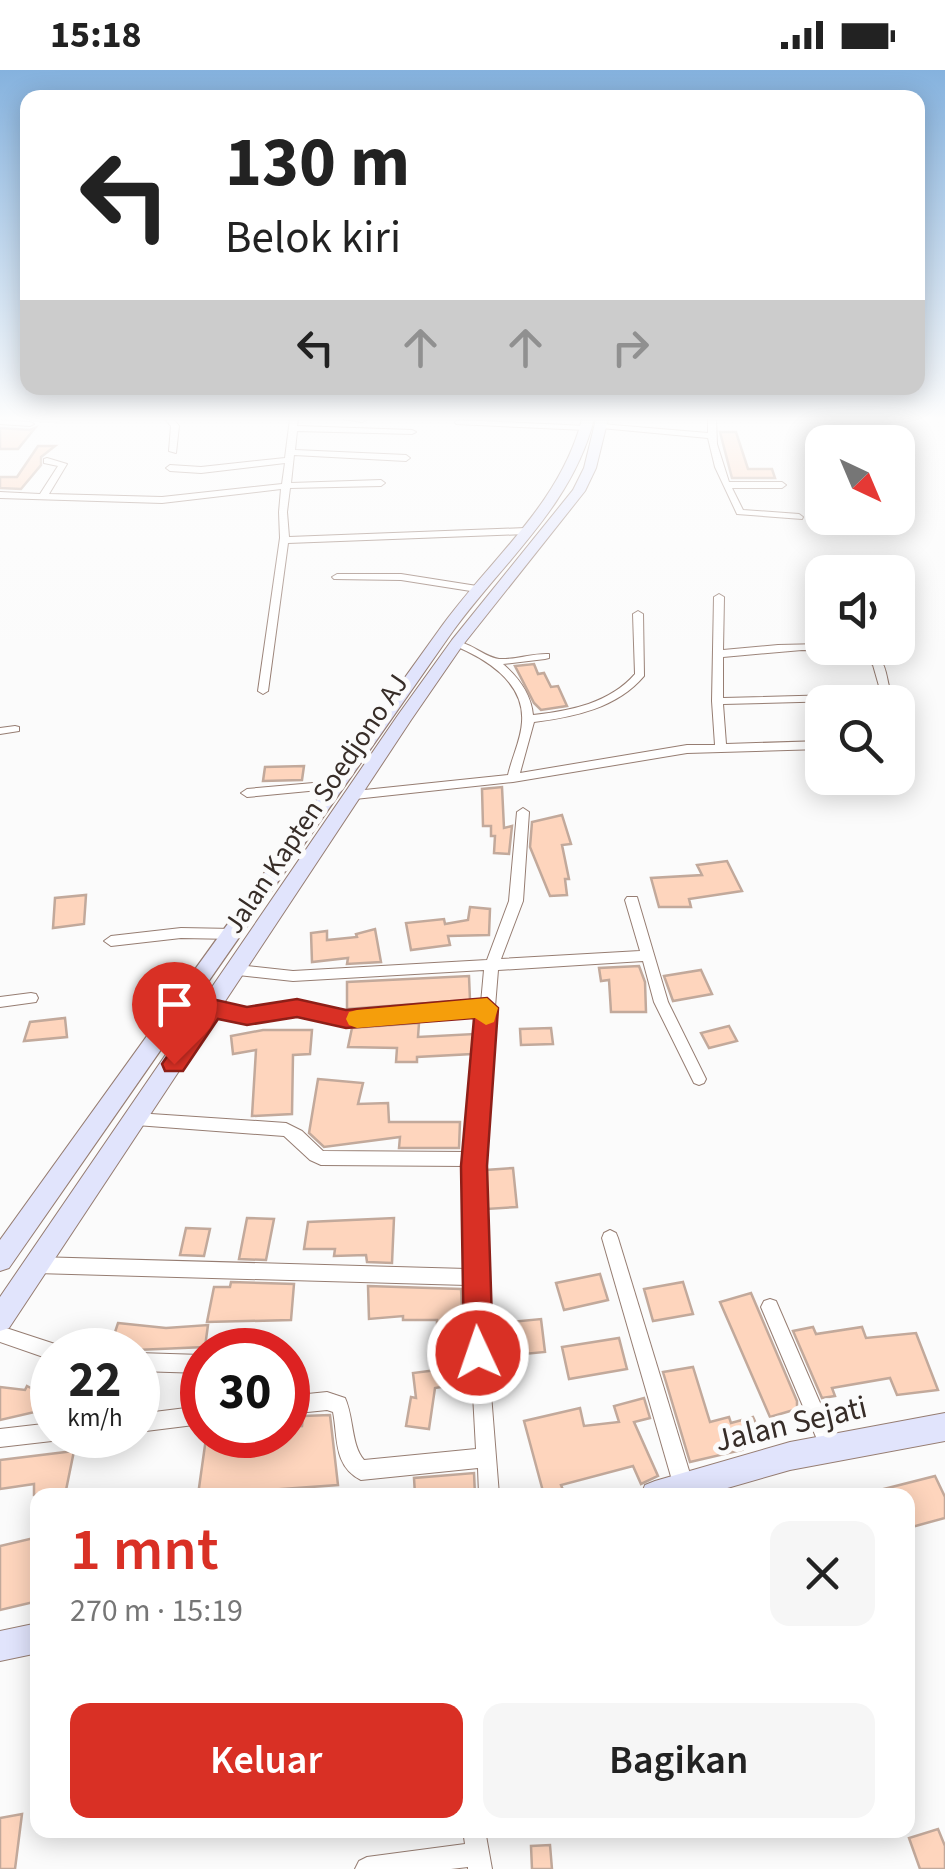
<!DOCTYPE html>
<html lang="id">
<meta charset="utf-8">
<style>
:root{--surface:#fff;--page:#f6f6f6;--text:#222;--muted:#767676;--accent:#d93025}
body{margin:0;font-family:"Source Sans 3",sans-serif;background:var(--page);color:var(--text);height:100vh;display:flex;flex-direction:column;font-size:38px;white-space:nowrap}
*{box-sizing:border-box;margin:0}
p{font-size:32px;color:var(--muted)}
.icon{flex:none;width:55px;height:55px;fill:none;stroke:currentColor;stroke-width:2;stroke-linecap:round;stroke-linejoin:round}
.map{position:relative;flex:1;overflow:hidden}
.side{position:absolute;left:30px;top:1418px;width:885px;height:350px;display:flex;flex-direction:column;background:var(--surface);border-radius:20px;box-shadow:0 5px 25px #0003}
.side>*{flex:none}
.hud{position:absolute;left:20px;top:20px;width:905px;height:305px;border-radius:20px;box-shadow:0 5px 25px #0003;background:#fff;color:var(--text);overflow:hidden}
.needle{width:65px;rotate:136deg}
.buttons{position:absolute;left:805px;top:355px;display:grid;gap:20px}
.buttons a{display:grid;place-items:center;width:110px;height:110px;border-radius:20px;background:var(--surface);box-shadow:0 5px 25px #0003;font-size:50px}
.speed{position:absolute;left:30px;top:1258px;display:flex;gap:20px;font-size:50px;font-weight:700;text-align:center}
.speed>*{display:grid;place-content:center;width:130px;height:130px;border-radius:50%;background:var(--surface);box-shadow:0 5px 25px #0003;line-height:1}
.speed small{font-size:25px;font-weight:400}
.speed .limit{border:15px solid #d22;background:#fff;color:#111}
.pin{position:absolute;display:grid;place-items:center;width:85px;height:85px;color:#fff;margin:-102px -42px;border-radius:50% 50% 50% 0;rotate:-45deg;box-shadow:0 0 10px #0007}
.pin .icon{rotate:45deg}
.me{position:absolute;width:110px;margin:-55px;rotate:357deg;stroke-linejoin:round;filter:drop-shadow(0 0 8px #0008)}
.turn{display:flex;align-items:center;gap:35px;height:210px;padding:0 40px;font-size:45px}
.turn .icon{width:130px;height:130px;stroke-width:2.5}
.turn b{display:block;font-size:70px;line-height:85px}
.lanes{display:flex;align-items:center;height:95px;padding:0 40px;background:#0003;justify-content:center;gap:50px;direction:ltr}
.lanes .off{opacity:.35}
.round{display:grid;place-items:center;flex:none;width:105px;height:105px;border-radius:20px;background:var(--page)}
.summary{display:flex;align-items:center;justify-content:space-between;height:170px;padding:0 40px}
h1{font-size:60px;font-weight:600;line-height:75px;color:var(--accent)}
.primary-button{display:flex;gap:20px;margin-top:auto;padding:20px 40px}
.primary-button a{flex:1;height:115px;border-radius:20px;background:var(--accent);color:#fff;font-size:40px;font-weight:600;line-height:115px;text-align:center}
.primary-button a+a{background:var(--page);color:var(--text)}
.status{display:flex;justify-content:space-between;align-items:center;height:70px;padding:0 50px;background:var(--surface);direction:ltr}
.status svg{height:28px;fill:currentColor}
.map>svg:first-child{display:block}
.building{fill:#fed5bd;stroke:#c2a99b;stroke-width:2.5}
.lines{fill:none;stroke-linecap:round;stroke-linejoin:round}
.minor-casing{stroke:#967d72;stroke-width:2}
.secondary-casing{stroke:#967d72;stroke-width:2}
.minor{fill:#fff;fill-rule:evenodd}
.secondary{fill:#e1e4fc;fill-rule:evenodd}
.route{fill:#d93025;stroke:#8d1f18;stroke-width:2.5}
.slow{fill:#f59e0b}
.labels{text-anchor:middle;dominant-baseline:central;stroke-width:10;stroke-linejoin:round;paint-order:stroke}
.street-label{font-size:28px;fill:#372d28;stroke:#fbfbfb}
.near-street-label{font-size:32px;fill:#372d28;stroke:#fbfbfb}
</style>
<div class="status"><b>15:18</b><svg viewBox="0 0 49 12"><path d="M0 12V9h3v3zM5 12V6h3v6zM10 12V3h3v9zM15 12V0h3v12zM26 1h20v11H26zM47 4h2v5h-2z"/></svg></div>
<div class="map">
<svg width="945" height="1799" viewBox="0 0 945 1799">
<rect width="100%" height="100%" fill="#fbfbfb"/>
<g class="building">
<polygon points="0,358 30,360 35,358 18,379 0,379"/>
<polygon points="720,362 736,362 748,399 772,399 775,408 732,408"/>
<polygon points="38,376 55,376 41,387 41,395 21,419 0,418 0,407 17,407"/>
<polygon points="534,594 538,604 544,603 551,617 558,616 567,636 541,640 534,633 515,596"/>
<polygon points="304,696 302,710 263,711 265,697"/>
<polygon points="502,717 504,758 512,756 509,784 494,783 495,766 491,766 491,756 483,756 482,719"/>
<polygon points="562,745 571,774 562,775 569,809 565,809 567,825 550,826 530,777 532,752"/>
<polygon points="727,791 742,821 689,829 691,837 659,837 651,808 702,805 697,795"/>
<polygon points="86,825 84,854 53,858 55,828"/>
<polygon points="470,837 490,839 489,865 448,866 450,875 411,880 406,853 444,849 445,854 468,850"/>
<polygon points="375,859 381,892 347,894 348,888 312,892 311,863 327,861 327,870 357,867 356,864"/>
<polygon points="639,896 645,912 646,942 611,942 609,910 601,911 599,898"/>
<polygon points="701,900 712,924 673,931 664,906"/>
<polygon points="469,906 470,930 347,939 347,912"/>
<polygon points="65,948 67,967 24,971 30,952"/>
<polygon points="419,953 418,967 474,964 472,984 417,987 417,992 396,992 397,978 348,977 352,958"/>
<polygon points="729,956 737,971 709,978 701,963"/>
<polygon points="551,958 553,974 521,975 520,959"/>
<polygon points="263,960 312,960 310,984 293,985 292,1044 252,1046 256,980 233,984 231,966"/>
<polygon points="318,1009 363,1013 358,1034 388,1033 389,1052 460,1052 459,1078 399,1078 400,1067 324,1077 309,1063"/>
<polygon points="513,1098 517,1137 487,1139 486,1100"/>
<polygon points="247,1148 274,1149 266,1190 239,1189"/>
<polygon points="394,1148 392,1193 367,1192 366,1185 334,1186 335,1179 304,1179 308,1152"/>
<polygon points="186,1158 210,1159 204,1186 180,1185"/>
<polygon points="600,1204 608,1230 564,1240 556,1213"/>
<polygon points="231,1212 294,1214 291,1250 207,1252 214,1217 230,1217"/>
<polygon points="683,1212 693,1244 653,1251 644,1219"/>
<polygon points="368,1216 461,1219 463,1258 437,1260 437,1250 403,1250 403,1246 369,1249"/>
<polygon points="751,1223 797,1331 797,1339 770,1347 720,1232"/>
<polygon points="541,1249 545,1282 492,1287 489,1254"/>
<polygon points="118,1253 166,1258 208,1255 205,1277 136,1280 110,1277"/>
<polygon points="813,1257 816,1264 862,1257 866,1268 916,1263 938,1320 897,1325 890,1308 832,1318 835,1326 822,1328 793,1261"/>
<polygon points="619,1268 627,1299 569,1309 562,1277"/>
<polygon points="693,1297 710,1352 729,1347 731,1353 753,1347 763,1369 740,1376 742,1380 690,1392 663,1302"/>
<polygon points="445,1299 447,1316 435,1318 429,1359 406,1356 411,1327 416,1328 413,1303"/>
<polygon points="27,1316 52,1329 52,1338 0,1350 0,1317 25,1320"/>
<polygon points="644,1328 650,1348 634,1352 658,1406 641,1414 633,1396 561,1415 563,1420 544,1425 524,1351 580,1338 584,1356 619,1352 614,1336"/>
<polygon points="330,1345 338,1415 198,1425 206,1368 288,1365 288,1357 302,1356 303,1346"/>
<polygon points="74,1381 65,1425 34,1425 34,1414 0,1419 0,1390"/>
<polygon points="474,1403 475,1425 415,1425 414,1408"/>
<polygon points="935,1406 945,1427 945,1448 908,1458 908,1425 881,1425 880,1420"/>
<polygon points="38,1467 38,1531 0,1540 0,1476"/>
<polygon points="22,1744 15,1799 0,1799 0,1748"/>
<polygon points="938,1759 945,1776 945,1799 920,1799 909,1768"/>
<polygon points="550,1775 552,1799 532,1799 531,1776"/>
</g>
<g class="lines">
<defs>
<g id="minor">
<polygon points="165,349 173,349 179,356 176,383 169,381 171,356"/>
<polygon points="290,349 298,349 297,356 412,360 416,362 412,364 297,361 295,380 406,385 410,388 406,391 294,385 291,413 381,410 385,413 381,416 290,418 287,442 289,467 526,458 531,461 526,464 288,473 268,621 263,624 258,621 280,468 279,442 281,419 162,433 0,428 0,422 40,424 58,396 44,393 44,389 47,388 67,394 49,424 162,427 282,414 285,393 201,403 170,401 166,398 170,395 201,397 285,388"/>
<polygon points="343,349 365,349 366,350 362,352"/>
<polygon points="708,349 716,349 717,374 729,412 782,412 786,415 782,418 732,418 743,440 799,444 803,447 802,449 737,444 715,397 708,368 601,358 597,356 601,354 708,363"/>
<polygon points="0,350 30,352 34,354 30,356 0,354"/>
<polygon points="459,350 586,356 590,358 586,360 456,354 455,352"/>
<polygon points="337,504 401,504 477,516 482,519 477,522 401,510 334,509 332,507"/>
<path d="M719,524L724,527L723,580L778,575L822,574V578C841,578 867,575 881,591C886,597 887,609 889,616L879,629L875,630L723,634L726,674L822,671V679L687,683L513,712L355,729L349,725L355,721L508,705C512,687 521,670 522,652C525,612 485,588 453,575V571C471,572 484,587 499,589C515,590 533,583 549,584V588L545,589L503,594C519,608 531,624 533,645C570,641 610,633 635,604L633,544L638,541L643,544L644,606C617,638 574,647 534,652L520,703L687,675H715L712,631L714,527ZM802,580C828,580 851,581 873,595L879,616L872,624L723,628V587Z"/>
<polygon points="15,656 19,657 19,661 0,664 0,658"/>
<polygon points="336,711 340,712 342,715 340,718 247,727 241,723 247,719"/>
<path d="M523,738L529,742L523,831L501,889L640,881L625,830L627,827H637L668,932L706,1009L704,1013L699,1015L694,1013L654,932L643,891L498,900L482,1096L485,1248L499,1425H479L478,1398L361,1410C333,1396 338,1367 333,1342L327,1340L288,1344V1326L327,1322L345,1328C354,1348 351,1375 364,1390L476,1379L467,1215L36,1203L30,1201L28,1195L30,1189L36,1187L467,1199L466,1096L321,1095L310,1090L284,1066L136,1055L131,1054L128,1049L131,1044L136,1043L286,1053L302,1061L323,1081L467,1082L480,944L346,955L297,943L247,952L212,945L207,943L205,939L207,935L212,933L247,940L297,933L346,943L481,933L484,900L293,911L238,905L231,900L238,895L293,901L487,890L509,831L517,742Z"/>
<polygon points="181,858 234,859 241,864 234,869 181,868 111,876 104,871 111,866"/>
<polygon points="31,923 36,924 38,928 36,932 0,937 0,927"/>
<polygon points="610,1160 616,1163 618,1168 694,1417 688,1425 677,1424 674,1417 602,1168 604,1163"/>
<polygon points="770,1229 776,1231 840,1379 838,1386 831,1388 824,1386 761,1237 764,1231"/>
<polygon points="0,1256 58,1275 60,1280 52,1280 52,1290 0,1272"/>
<polygon points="138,1283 202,1285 202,1303 138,1301"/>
<polygon points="202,1336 202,1354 138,1362 138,1344"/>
<polygon points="52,1353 52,1365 60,1365 59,1369 52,1371 0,1377 0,1359"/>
<polygon points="463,1760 485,1760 492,1799 468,1799 468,1797 451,1799 355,1799 359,1791 367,1787 465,1774"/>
</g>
<g id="secondary">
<path d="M582,349H594C572,438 499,495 448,568C301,778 155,988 9,1198L0,1201V1170C146,967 293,764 439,560C489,490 560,435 582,349Z"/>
<polygon points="596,349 608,349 596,398 585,421 462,576 411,650 9,1258 0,1261 0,1227 398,645 452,570 573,420 584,398"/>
<polygon points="945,1343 945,1371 790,1400 703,1425 641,1425 645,1415 655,1411 790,1372"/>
<polygon points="38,1553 38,1583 0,1591 0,1561"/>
</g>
</defs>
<use href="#minor" class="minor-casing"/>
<use href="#secondary" class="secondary-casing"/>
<use href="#minor" class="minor"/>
<use href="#secondary" class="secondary"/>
</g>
<linearGradient id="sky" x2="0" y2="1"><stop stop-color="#85b2de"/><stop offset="0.58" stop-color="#fdfdfd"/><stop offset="1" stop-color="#fdfdfd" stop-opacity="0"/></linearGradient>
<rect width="945" height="601" fill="url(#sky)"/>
<polygon class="route" points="487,928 498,938 487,1096 493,1283 489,1293 478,1297 468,1293 464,1283 461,1096 474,948 346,958 297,947 247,955 218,949 183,1001 165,1001 162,994 204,932 212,929 247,937 297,929 346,940"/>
<polygon class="slow" points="487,928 498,938 494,952 486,955 475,948 357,958 349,955 346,949 349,942 357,940"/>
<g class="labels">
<g class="street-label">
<text transform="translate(316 734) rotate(-56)">Jalan Kapten Soedjono AJ</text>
</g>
<g class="near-street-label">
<text transform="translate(791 1354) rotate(-13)">Jalan Sejati</text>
</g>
</g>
</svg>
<div class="buttons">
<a><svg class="needle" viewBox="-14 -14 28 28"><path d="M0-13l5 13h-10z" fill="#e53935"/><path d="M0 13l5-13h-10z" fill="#767676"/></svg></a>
<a><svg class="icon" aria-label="sound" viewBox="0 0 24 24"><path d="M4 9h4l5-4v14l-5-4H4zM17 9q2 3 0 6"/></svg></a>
<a><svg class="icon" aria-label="search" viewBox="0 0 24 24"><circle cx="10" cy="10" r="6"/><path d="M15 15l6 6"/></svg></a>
</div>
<div class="speed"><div>22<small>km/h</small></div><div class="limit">30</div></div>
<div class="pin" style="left:174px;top:994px;background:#d93025"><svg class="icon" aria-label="arrive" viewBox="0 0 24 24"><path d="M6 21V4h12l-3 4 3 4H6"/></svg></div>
<svg class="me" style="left:478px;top:1283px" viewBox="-20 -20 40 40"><circle r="17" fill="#d93025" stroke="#fff" stroke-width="3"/><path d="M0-11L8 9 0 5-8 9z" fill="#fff"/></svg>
<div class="hud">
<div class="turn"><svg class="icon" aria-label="left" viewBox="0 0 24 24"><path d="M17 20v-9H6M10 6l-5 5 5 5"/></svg><div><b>130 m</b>Belok kiri</div></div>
<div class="lanes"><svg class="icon" aria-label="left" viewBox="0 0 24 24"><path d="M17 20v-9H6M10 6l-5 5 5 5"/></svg><svg class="icon off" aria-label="ahead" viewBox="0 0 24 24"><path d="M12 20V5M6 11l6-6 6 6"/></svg><svg class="icon off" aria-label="ahead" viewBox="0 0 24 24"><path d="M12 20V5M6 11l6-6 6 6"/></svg><svg class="icon off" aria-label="right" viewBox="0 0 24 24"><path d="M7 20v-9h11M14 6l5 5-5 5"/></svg></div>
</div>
<section class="side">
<div class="summary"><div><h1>1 mnt</h1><p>270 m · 15:19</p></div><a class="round"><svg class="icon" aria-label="close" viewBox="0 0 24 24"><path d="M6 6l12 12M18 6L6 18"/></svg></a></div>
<div class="primary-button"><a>Keluar</a><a>Bagikan</a></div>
</section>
</div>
